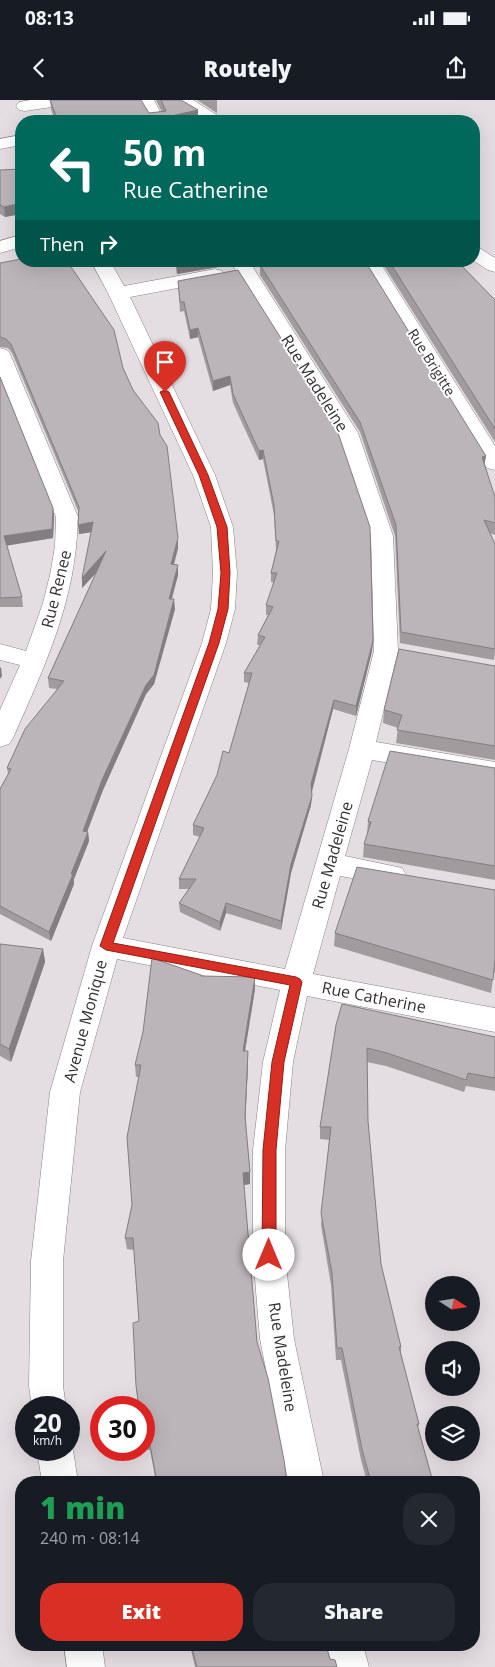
<!DOCTYPE html>
<meta charset="utf-8">
<style>
:root{--surface:#171b24;--page:#242831;--text:#f1f3f6;--muted:#9ea1a6;--accent:#d93025}
body{margin:0;font-family:"Open Sans",sans-serif;background:var(--page);color:var(--text);height:100vh;display:flex;flex-direction:column;font-size:19px;white-space:nowrap}
*{box-sizing:border-box;margin:0}
p{font-size:16px;color:var(--muted)}
.icon{flex:none;width:28px;height:28px;fill:none;stroke:currentColor;stroke-width:2;stroke-linecap:round;stroke-linejoin:round}
.map{position:relative;flex:1;overflow:hidden}
.details{position:absolute;left:15px;top:1376px;width:465px;height:175px;display:flex;flex-direction:column;background:var(--surface);border-radius:20px;box-shadow:0 5px 20px #0002}
.details>*{flex:none}
.hud{position:absolute;left:15px;top:15px;width:465px;height:152px;border-radius:20px;box-shadow:0 5px 20px #0002;background:#00695c;color:#fff;overflow:hidden}
.needle{width:32px;rotate:102deg}
.fabs{position:absolute;left:425px;top:1176px;display:grid;gap:10px}
.fabs a{display:grid;place-items:center;width:55px;height:55px;border-radius:50%;background:var(--surface);box-shadow:0 5px 20px #0002;font-size:25px}
.speed{position:absolute;left:15px;top:1296px;display:flex;gap:10px;font-size:25px;font-weight:700;text-align:center}
.speed>*{display:grid;place-content:center;width:65px;height:65px;border-radius:50%;background:var(--surface);box-shadow:0 5px 20px #0002;line-height:1}
.speed small{font-size:12px;font-weight:400}
.speed .limit{border:8px solid #d22;background:#fff;color:#111}
.pin{position:absolute;display:grid;place-items:center;width:42px;height:42px;color:#fff;margin:-51px -21px;border-radius:50% 50% 50% 0;rotate:-45deg;box-shadow:0 0 5px #0007}
.pin .icon{rotate:45deg}
.me{position:absolute;width:55px;margin:-28px;rotate:0deg;stroke-linejoin:round;filter:drop-shadow(0 0 4px #0008)}
.turn{display:flex;align-items:center;gap:18px;height:105px;padding:0 25px;font-size:22px}
.turn .icon{width:65px;height:65px;stroke-width:2.5}
.turn b{display:block;font-size:35px;line-height:42px}
.then{display:flex;align-items:center;height:48px;padding:0 25px;background:#0003;gap:10px;font-size:19px}
.round{display:grid;place-items:center;flex:none;width:52px;height:52px;border-radius:20px;background:var(--page)}
.overview{display:flex;align-items:center;justify-content:space-between;height:85px;padding:0 25px}
h1{font-size:30px;font-weight:800;line-height:38px;color:#1e9e55}
.action{display:flex;gap:10px;margin-top:auto;padding:10px 25px}
.action a{flex:1;height:58px;border-radius:20px;background:var(--accent);color:#fff;font-size:20px;font-weight:800;line-height:58px;text-align:center}
.action a+a{background:var(--page);color:var(--text)}
.status{display:flex;justify-content:space-between;align-items:center;height:35px;padding:0 25px;background:var(--surface);direction:ltr}
.status svg{height:14px;fill:currentColor}
header{display:flex;justify-content:space-between;align-items:center;height:65px;padding:0 25px;background:var(--surface);font-size:22px;font-weight:800}
.map>svg:first-child{display:block}
.lines{fill:none;stroke-linecap:round;stroke-linejoin:round}
.minor-casing{stroke:#888285;stroke-width:1}
.minor{fill:#fff;fill-rule:evenodd}
.wall{fill:#a19b9e}
.shaded-wall{fill:#837e81}
.building{fill:#bbb4b8;stroke:#837e81}
.route{fill:#d93025;stroke:#8d1f18}
.labels{text-anchor:middle;dominant-baseline:central;stroke-width:4;stroke-linejoin:round;paint-order:stroke}
.far-street-label{font-size:14px;fill:#333032;stroke:#fff}
.street-label{font-size:16px;fill:#333032;stroke:#fff}
</style>
<div class="status"><b>08:13</b><svg viewBox="0 0 49 12"><path d="M0 12V9h3v3zM5 12V6h3v6zM10 12V3h3v9zM15 12V0h3v12zM26 1h20v11H26zM47 4h2v5h-2z"/></svg></div>
<header><svg class="icon" aria-label="back" viewBox="0 0 24 24"><path d="M15 5l-7 7 7 7"/></svg>Routely<svg class="icon" aria-label="share" viewBox="0 0 24 24"><path d="M12 15V3M7 8l5-5 5 5M5 13v7h14v-7"/></svg></header>
<div class="map">
<svg width="495" height="1567" viewBox="0 0 495 1567">
<rect width="100%" height="100%" fill="#e4dde1"/>
<g class="lines">
<defs>
<g id="minor">
<polygon points="31,0 73,0 71,4 65,5 25,11 19,10 16,6 19,2"/>
<polygon points="138,0 154,0 165,21 149,21"/>
<polygon points="173,0 193,0 220,17 223,21 203,21 175,4"/>
<polygon points="21,35 21,45 0,49 0,39"/>
<polygon points="21,135 21,147 0,153 0,141"/>
<polygon points="474,147 481,149 495,158 495,172 488,170 474,161"/>
<polygon points="91,161 110,161 124,186 215,169 222,171 225,175 222,179 215,181 130,197 215,375 233,427 237,473 235,509 226,543 123,838 285,869 349,649 374,551 371,436 336,333 230,161 249,161 358,333 393,436 398,551 376,642 495,662 495,680 372,660 345,756 402,768 406,775 402,782 392,785 340,776 313,874 495,908 495,932 307,896 293,962 285,1050 285,1155 294,1239 324,1382 288,1382 260,1239 253,1155 253,1050 263,962 280,890 117,859 80,992 63,1161 63,1286 66,1308 32,1308 29,1286 31,1161 50,992 92,846 202,543 211,509 213,473 211,427 193,375 108,193"/>
<polygon points="360,161 379,161 495,346 495,370 487,368 484,363"/>
<path d="M0,248L7,250L10,254L78,417C76,501 46,563 13,638L9,644L0,647V610L20,565L0,560V544L26,551L43,503L50,475L55,446L56,417L0,279Z"/>
<polygon points="69,1341 73,1350 78,1382 42,1382 37,1350 69,1350"/>
<polygon points="64,1545 102,1545 105,1567 67,1567"/>
<polygon points="325,1545 363,1545 369,1567 331,1567"/>
</g>
</defs>
<use href="#minor" class="minor-casing"/>
<use href="#minor" class="minor"/>
</g>
<g class="wall">
<polygon points="50,0 149,13 162,12 156,0 181,0 198,10 198,20 194,21 55,21 51,9"/>
<polygon points="197,0 217,0 217,13"/>
<polygon points="21,69 21,114 5,117 0,114 0,70"/>
<polygon points="150,161 230,161 230,165 177,174 176,163 154,167"/>
<polygon points="381,161 457,161 495,200 495,342"/>
<polygon points="0,163 123,268 133,290 160,335 178,448 174,465 178,475 172,499 175,509 154,584 146,594 103,690 87,731 88,732 89,741 74,779 74,784 51,841 0,814 0,689 8,674 7,668 57,589 49,588 48,578 97,472 82,488 91,432 79,434 79,413 12,253 8,248 0,247"/>
<polygon points="260,165 486,356 484,365 495,397 495,435 490,433 495,444 495,552 494,560 400,543 395,436 360,332 260,175"/>
<polygon points="178,181 373,541 372,551 356,616 333,609 312,692 311,705 291,773 281,830 226,813 220,831 180,812 179,803 189,789 179,789 179,779 200,737 193,735 193,725 229,653 249,583 244,582 244,573 260,545 257,545 258,535 268,515 266,515 266,505 274,483 271,482 271,473 276,450 274,415 263,359 259,360 233,303 230,285 213,291 198,237 190,239 184,211 180,212"/>
<polygon points="0,277 53,408 54,417 53,438 6,445 22,497 23,507 0,507"/>
<polygon points="495,566 495,660 396,643 398,628 383,623 384,610"/>
<polygon points="495,668 495,780 363,757 364,744 367,735 368,721"/>
<polygon points="495,790 495,873 494,872 491,893 334,846 335,833"/>
<polygon points="0,844 43,849 45,862 11,962 0,956"/>
<polygon points="201,876 255,889 245,951 248,964 245,1020 250,1072 250,1084 244,1085 257,1242 287,1382 156,1382 150,1350 146,1350 144,1339 144,1308 139,1308 136,1286 139,1221 134,1150 127,1149 125,1138 132,1105 139,977 136,977 135,965"/>
<polygon points="336,925 495,937 495,991 466,986 464,992 386,966 367,962 368,1021 381,1164 401,1247 401,1254 419,1324 418,1328 433,1382 367,1382 361,1360 341,1260 336,1260 331,1185 321,1125 329,1040 320,1039 320,1027"/>
<polygon points="190,1545 326,1545 330,1559 337,1567 195,1567"/>
</g>
<g class="shaded-wall">
<polygon points="198,10 198,20 194,21 149,21"/>
<polygon points="21,103 21,114 5,117 4,107"/>
<polygon points="153,161 176,161 176,163 154,167"/>
<polygon points="191,161 230,161 230,165 177,174 176,164"/>
<polygon points="198,228 198,237 190,239 190,230"/>
<polygon points="230,276 230,285 213,291 213,281"/>
<polygon points="263,350 263,359 259,360 259,351"/>
<polygon points="486,356 484,367 482,357"/>
<polygon points="53,408 54,417 53,438 5,446 4,436"/>
<polygon points="93,422 93,432 79,434 78,425"/>
<polygon points="178,438 178,448 171,474 171,464"/>
<polygon points="106,451 107,461 82,488 82,478"/>
<polygon points="178,465 178,475 169,508 169,499"/>
<polygon points="174,499 175,509 154,584 146,594 103,690 84,740 83,731 102,680"/>
<polygon points="373,541 372,551 356,616 356,606"/>
<polygon points="1,567 2,576 0,579 0,568"/>
<polygon points="334,600 333,609 311,694 311,684"/>
<polygon points="312,696 311,705 291,773 281,830 281,821 291,764"/>
<polygon points="88,732 89,741 74,779 74,784 51,841 49,832 71,774"/>
<polygon points="226,803 226,813 220,831 220,822"/>
<polygon points="43,849 45,862 11,962 9,949"/>
<polygon points="255,877 255,889 243,963 243,951"/>
<polygon points="248,951 248,964 245,1028 245,1016"/>
<polygon points="250,1072 250,1084 243,1085 243,1073"/>
<polygon points="478,1512 475,1522 474,1522 474,1514"/>
</g>
<g class="building">
<polygon points="50,0 141,0 149,13 166,11 161,0 181,0 198,10 149,21 58,21"/>
<polygon points="21,69 21,103 4,107 0,105 0,70"/>
<polygon points="21,159 21,161 67,161 114,230 123,268 133,290 158,323 160,335 167,346 178,438 171,464 178,465 169,499 174,499 154,575 146,585 102,680 83,731 88,732 71,774 73,774 49,832 0,806 0,689 11,669 7,668 25,629 64,581 48,578 106,451 82,478 93,422 78,425 79,407 11,244 6,239 0,237 0,163"/>
<polygon points="176,161 191,161 176,164"/>
<polygon points="277,161 365,161 486,356 482,357 495,397 495,423 484,420 495,444 495,549 401,532 396,425 360,322 260,165"/>
<polygon points="389,161 457,161 495,200 495,329"/>
<polygon points="238,170 335,324 370,427 373,541 356,606 334,600 311,684 312,696 291,764 281,821 226,803 220,822 179,803 196,779 179,779 204,728 193,725 217,675 223,651 229,653 252,573 244,573 265,537 258,535 273,507 266,505 277,473 271,473 279,441 276,441 274,405 263,350 259,351 233,294 230,276 213,281 198,228 190,230 184,202 180,202 178,181"/>
<polygon points="0,277 53,408 52,429 4,436 22,497 0,498"/>
<polygon points="399,549 495,566 495,646 397,630 402,615 384,610"/>
<polygon points="390,651 495,668 495,766 364,744 371,722 368,721"/>
<polygon points="357,767 495,790 495,859 493,880 335,833"/>
<polygon points="0,844 43,849 9,949 0,944"/>
<polygon points="152,858 201,875 201,876 255,877 243,951 248,951 245,1016 250,1072 243,1073 257,1242 268,1278 284,1360 287,1382 157,1382 149,1340 144,1340 144,1308 139,1308 136,1286 133,1223 139,1221 133,1138 125,1138 132,1105 127,1037 141,965 135,965 143,932"/>
<polygon points="342,904 495,937 495,978 468,973 466,980 387,953 367,948 368,1021 381,1164 401,1247 399,1247 419,1324 417,1324 433,1382 371,1382 362,1349 342,1248 337,1248 332,1173 321,1113 331,1027 320,1027 336,925"/>
<polygon points="474,1502 478,1512 474,1514"/>
<polygon points="191,1545 326,1545 330,1559 335,1560 337,1567 197,1567"/>
</g>
<polygon class="route" points="165,290 169,292 208,375 227,427 230,473 228,509 219,543 113,843 296,877 300,879 302,882 284,962 276,1050 276,1155 274,1159 269,1161 264,1159 262,1155 263,1050 272,962 290,885 106,850 100,846 209,543 218,509 221,473 217,427 199,375 160,292"/>
<g class="labels">
<g class="far-street-label">
<text transform="translate(432 262) rotate(58)">Rue Brigitte</text>
</g>
<g class="street-label">
<text transform="translate(315 283) rotate(58)">Rue Madeleine</text>
<text transform="translate(56 489) rotate(-76)">Rue Renee</text>
<text transform="translate(332 755) rotate(-74)">Rue Madeleine</text>
<text transform="translate(374 897) rotate(11)">Rue Catherine</text>
<text transform="translate(85 921) rotate(-75)">Avenue Monique</text>
<text transform="translate(283 1257) rotate(81)">Rue Madeleine</text>
</g>
</g>
</svg>
<div class="fabs">
<a><svg class="needle" viewBox="-14 -14 28 28"><path d="M0-13l5 13h-10z" fill="#e53935"/><path d="M0 13l5-13h-10z" fill="#9ea1a6"/></svg></a>
<a><svg class="icon" aria-label="sound" viewBox="0 0 24 24"><path d="M4 9h4l5-4v14l-5-4H4zM17 9q2 3 0 6"/></svg></a>
<a><svg class="icon" aria-label="layers" viewBox="0 0 24 24"><path d="M12 4l9 5-9 5-9-5zM3 14l9 5 9-5"/></svg></a>
</div>
<div class="speed"><div>20<small>km/h</small></div><div class="limit">30</div></div>
<div class="pin" style="left:165px;top:292px;background:#d93025"><svg class="icon" aria-label="arrive" viewBox="0 0 24 24"><path d="M6 21V4h12l-3 4 3 4H6"/></svg></div>
<svg class="me" style="left:269px;top:1155px" viewBox="-20 -20 40 40"><circle r="19" fill="#fff"/><path d="M0-13L10 11 0 6-10 11z" fill="#d93025"/></svg>
<div class="hud">
<div class="turn"><svg class="icon" aria-label="left" viewBox="0 0 24 24"><path d="M17 20v-9H6M10 6l-5 5 5 5"/></svg><div><b>50 m</b>Rue Catherine</div></div>
<div class="then">Then<svg class="icon" aria-label="right" viewBox="0 0 24 24"><path d="M7 20v-9h11M14 6l5 5-5 5"/></svg></div>
</div>
<section class="details">
<div class="overview"><div><h1>1 min</h1><p>240 m · 08:14</p></div><a class="round"><svg class="icon" aria-label="close" viewBox="0 0 24 24"><path d="M6 6l12 12M18 6L6 18"/></svg></a></div>
<div class="action"><a>Exit</a><a>Share</a></div>
</section>
</div>
